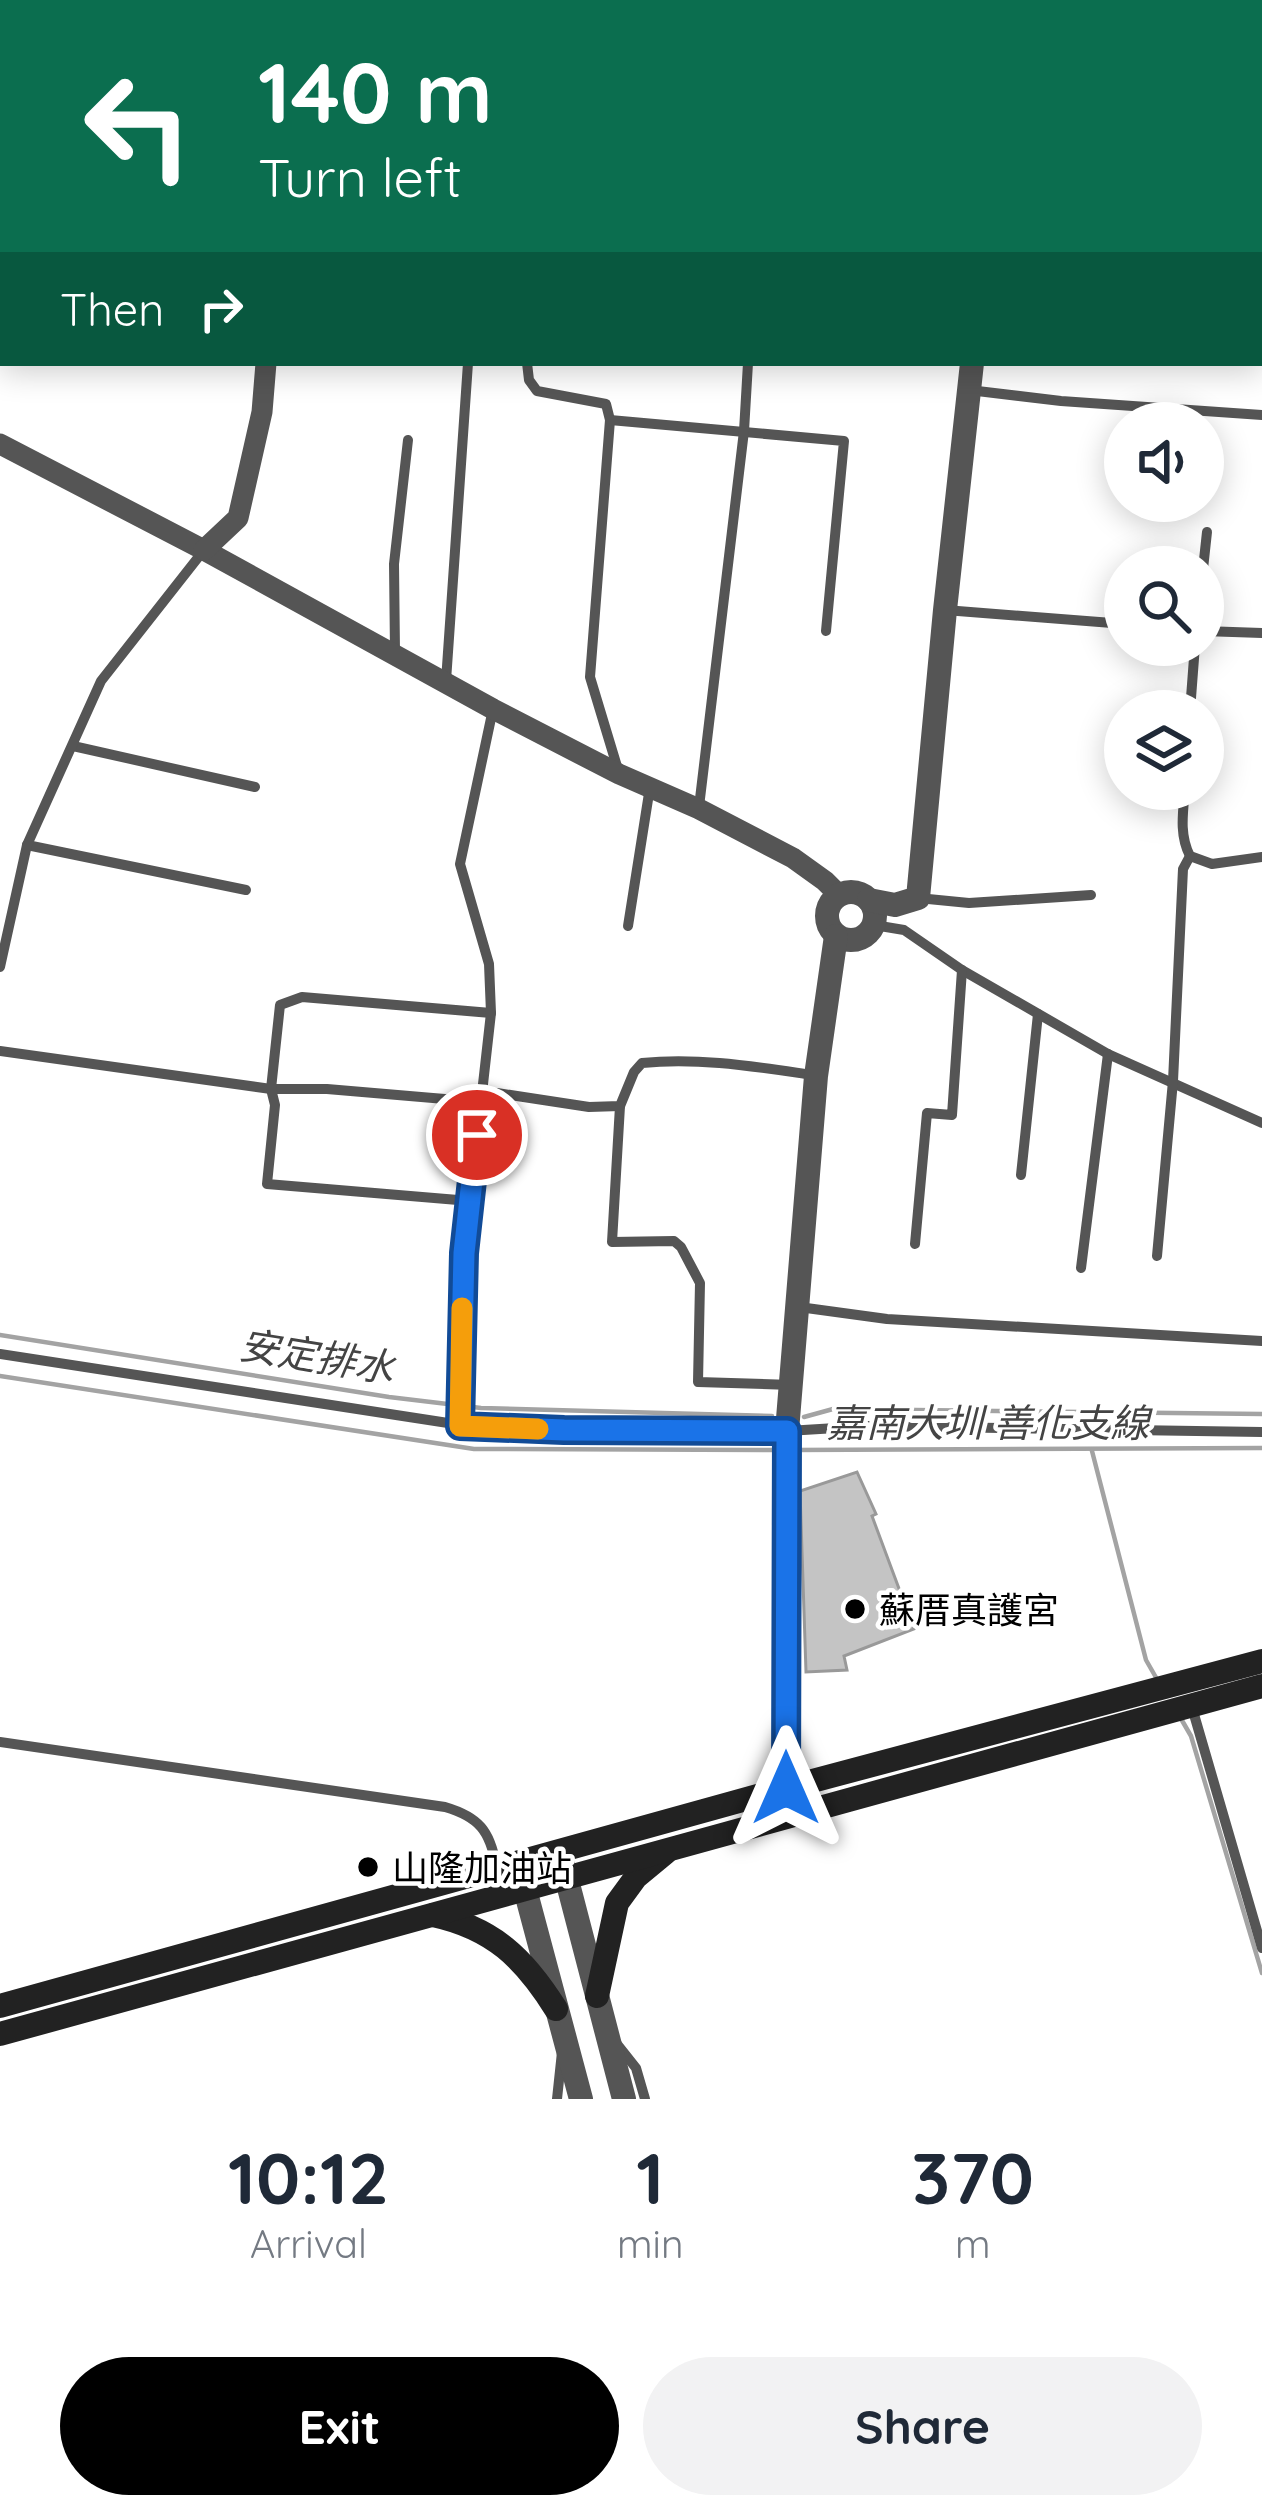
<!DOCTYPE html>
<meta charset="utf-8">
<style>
:root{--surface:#fff;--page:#f2f2f3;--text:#1f2937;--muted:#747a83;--accent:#000}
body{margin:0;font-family:Quicksand,"Noto Sans TC",sans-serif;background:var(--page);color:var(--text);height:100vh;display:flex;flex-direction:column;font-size:45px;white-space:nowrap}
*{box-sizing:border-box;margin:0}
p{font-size:39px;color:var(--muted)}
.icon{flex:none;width:66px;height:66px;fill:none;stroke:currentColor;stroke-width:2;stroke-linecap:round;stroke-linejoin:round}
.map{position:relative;height:2099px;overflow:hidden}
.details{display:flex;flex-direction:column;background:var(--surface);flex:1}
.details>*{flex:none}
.hud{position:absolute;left:0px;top:0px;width:1263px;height:366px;box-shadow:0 6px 30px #0003;background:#0b6e4f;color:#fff;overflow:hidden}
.tools{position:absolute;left:1104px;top:402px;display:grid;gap:24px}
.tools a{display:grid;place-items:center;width:120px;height:120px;border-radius:50%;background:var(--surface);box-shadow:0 6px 30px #0003;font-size:60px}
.pin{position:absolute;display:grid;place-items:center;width:102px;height:102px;color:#fff;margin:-51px;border:6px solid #fff;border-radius:50%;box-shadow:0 3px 12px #0007}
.me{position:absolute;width:132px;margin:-66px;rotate:0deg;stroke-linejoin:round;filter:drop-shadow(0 0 9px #0008)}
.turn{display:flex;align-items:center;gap:42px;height:252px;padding:0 60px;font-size:54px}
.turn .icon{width:156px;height:156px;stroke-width:2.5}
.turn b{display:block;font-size:84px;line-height:102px}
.then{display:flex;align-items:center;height:114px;padding:0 60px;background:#0003;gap:24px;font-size:45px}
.eta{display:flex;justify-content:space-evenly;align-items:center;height:204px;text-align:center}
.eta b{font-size:72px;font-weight:800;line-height:84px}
.action{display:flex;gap:24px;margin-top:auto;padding:24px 60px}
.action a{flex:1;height:138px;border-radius:72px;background:var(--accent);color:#fff;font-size:48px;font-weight:800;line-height:138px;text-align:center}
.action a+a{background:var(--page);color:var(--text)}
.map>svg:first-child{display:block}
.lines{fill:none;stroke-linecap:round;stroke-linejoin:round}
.stream{stroke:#a3a3a3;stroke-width:4.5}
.building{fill:#c4c4c4;stroke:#999;stroke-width:3}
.service{stroke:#555;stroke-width:10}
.minor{stroke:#555;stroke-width:21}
.tertiary{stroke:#555;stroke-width:24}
.secondary{stroke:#222;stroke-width:24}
.route-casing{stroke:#114b97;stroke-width:30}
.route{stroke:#1a73e8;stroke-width:21}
.slow{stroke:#f59e0b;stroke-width:21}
.poi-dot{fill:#000;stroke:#fff;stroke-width:4.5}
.labels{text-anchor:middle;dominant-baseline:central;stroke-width:9;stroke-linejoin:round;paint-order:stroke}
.poi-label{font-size:36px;fill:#000;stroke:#fff;text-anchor:start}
.water-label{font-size:39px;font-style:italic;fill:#444;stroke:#fff}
</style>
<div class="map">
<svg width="1262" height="2099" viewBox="0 0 1262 2099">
<rect width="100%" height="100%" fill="#fff"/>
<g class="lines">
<g class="stream">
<polyline points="0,1335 389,1397 481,1408 772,1416"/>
<polyline points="0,1376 474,1449 776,1450"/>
<polyline points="804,1417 833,1409 1262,1414"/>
<polyline points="794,1450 1262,1448"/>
<polyline points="1092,1451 1146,1660 1158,1681"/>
<polyline points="1180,1717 1191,1736 1262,1973"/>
</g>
</g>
<polygon class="building" points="857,1472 876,1514 872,1516 914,1629 844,1656 847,1670 806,1672 800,1491"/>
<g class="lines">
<g class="service">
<polyline points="539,3 539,0"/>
<polyline points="603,3 603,0"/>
<polyline points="784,3 784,0"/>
<polyline points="1010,3 1010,0"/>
<polyline points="1140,3 1141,0"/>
<polyline points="527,363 529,380 537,391 606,404 610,420 590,677 619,773"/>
<polyline points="969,390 1061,401 1262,415"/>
<polyline points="610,420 844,441 826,631"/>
<polyline points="1203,569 1207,532"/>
<polyline points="945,610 1125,624"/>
<polyline points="1203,631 1262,633"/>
<polyline points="395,652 394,564 408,440"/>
<polyline points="446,681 468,363"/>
<polyline points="1190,711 1195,645"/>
<polyline points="73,746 255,787"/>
<path d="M1185,789C1183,812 1179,835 1190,856L1212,864L1262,857"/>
<polyline points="699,807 744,431 748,363"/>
<polyline points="27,845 246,890"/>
<polyline points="918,898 969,903 1091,895"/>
<polyline points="874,925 904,930 962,970 1108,1054 1262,1123"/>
<polyline points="628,926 650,787"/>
<polyline points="0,967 27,845 101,681 204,550"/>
<path d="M0,1051L271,1089H327L480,1102L497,1093L589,1107L620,1106L634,1072L642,1063C699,1057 757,1067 813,1075"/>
<polyline points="620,1106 612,1242 674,1241 681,1247 700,1283 698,1382 792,1385"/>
<polyline points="1021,1175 1038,1014"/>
<polyline points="470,1201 267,1184 275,1105 271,1089 280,1005 302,997 491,1013"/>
<polyline points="915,1244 927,1113 952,1115 962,970"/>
<polyline points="1157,1256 1173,1081 1183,869 1190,856"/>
<polyline points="1081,1268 1108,1054"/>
<polyline points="799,1307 887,1319 1262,1341"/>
<polyline points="0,1354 461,1425 564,1430 787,1431 869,1426 1262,1432"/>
<polyline points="461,1425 464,1253 491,1013 489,964 460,864 493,709"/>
<polyline points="1191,1704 1262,1948"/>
<path d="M0,1742L445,1807C479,1817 490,1831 496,1865"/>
<polyline points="617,2044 636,2068 645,2099"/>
<polyline points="557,2099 562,2052"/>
</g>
<g class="minor">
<polyline points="819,0 833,3"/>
<polyline points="249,3 275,0"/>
<polyline points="295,3 295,0"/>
<polyline points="0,32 3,32"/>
<polyline points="0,444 204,550 493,709 619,774 699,809 793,858 825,881 839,895"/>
<polyline points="204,550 238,518 262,412 266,363"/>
</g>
<g class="tertiary">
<polyline points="1260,102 1262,102"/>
<circle cx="851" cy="916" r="24"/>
<polyline points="869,900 895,905 918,898 945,610 972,363"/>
<polyline points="787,1816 787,1431 816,1076 836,936"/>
<polyline points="561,1857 624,2099"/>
<polyline points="518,1863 581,2099"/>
</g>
<g class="secondary">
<path d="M433,1915C493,1928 524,1958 556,2009"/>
<polyline points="597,1996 617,1903 636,1877 665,1853"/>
<polyline points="0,2006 786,1788 1262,1661"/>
<polyline points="0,2034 1262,1686"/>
</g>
</g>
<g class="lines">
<defs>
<polyline id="route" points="477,1135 464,1253 460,1426 564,1430 787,1431 786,1788"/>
</defs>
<use href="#route" class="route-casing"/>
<use href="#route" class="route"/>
<polyline class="slow" points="462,1308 460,1426 538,1429"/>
</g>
<g class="poi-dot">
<circle cx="855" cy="1609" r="12"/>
<circle cx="368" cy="1867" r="12"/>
</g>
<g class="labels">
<g class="poi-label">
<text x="879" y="1609">蘇厝真護宮</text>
<text x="392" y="1867">山隆加油站</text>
</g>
<g class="water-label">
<text transform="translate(317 1356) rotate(9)">安定排水</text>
<text x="988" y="1422">嘉南大圳 善化支線</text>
</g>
</g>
</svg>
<div class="tools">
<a><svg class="icon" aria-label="sound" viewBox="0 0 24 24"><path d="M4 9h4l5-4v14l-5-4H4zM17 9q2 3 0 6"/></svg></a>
<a><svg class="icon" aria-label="search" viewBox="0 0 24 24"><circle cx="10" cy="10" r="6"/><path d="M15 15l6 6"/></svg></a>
<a><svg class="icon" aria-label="layers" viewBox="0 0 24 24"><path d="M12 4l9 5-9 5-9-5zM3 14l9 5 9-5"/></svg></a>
</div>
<div class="pin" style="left:477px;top:1135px;background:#d93025"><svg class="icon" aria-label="arrive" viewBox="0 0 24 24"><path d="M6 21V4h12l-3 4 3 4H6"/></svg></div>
<svg class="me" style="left:786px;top:1788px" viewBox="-20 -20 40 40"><path d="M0-17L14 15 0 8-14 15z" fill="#1a73e8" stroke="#fff" stroke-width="4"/></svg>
<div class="hud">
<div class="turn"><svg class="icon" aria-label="left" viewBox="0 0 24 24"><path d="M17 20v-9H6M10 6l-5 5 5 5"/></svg><div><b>140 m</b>Turn left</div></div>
<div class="then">Then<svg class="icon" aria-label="right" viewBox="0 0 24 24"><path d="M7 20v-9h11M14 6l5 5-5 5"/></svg></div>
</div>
</div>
<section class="details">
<div class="eta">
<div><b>10:12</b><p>Arrival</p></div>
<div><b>1</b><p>min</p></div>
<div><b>370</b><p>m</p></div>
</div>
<div class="action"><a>Exit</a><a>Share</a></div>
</section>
